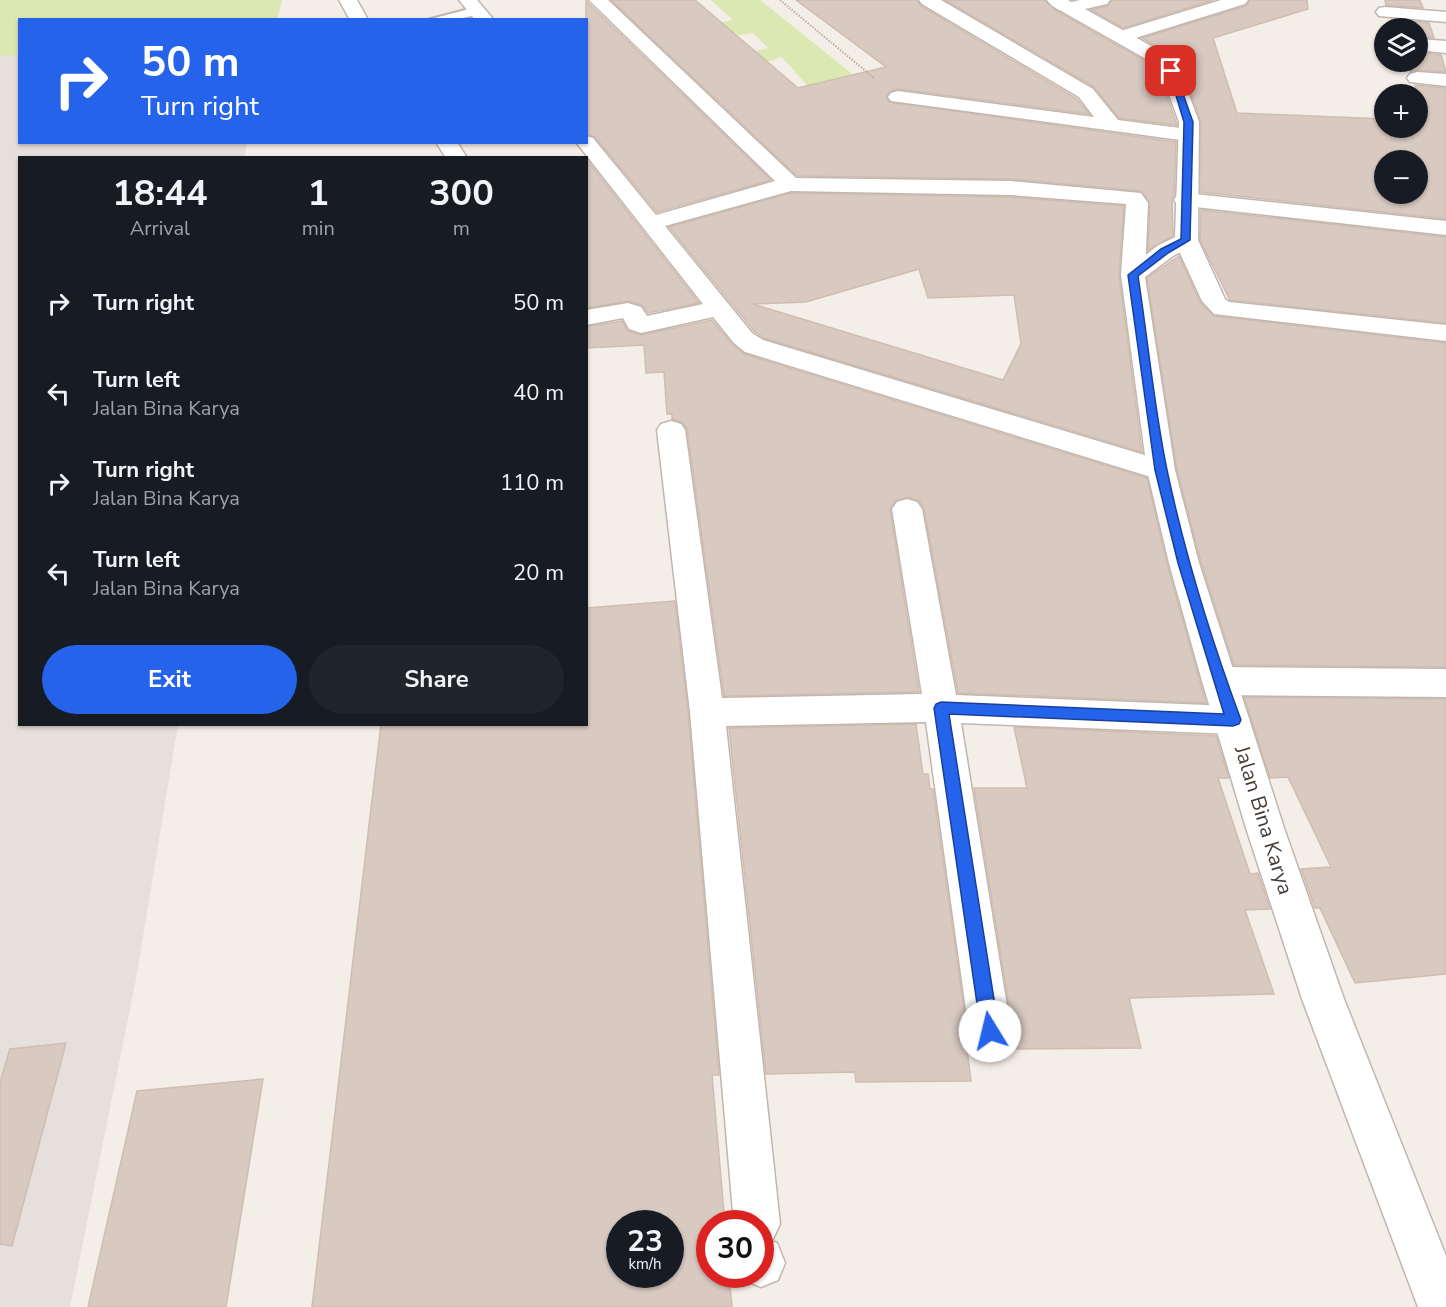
<!DOCTYPE html>
<meta charset="utf-8">
<style>
:root{--surface:#171b24;--page:#20242c;--text:#f1f3f6;--muted:#9ea1a6;--accent:#2563eb}
body{margin:0;font-family:"Nunito Sans",sans-serif;background:var(--page);color:var(--text);height:100vh;display:flex;flex-direction:column;font-size:22px;white-space:nowrap}
*{box-sizing:border-box;margin:0}
p{font-size:20px;color:var(--muted)}
.icon{flex:none;width:33px;height:33px;fill:none;stroke:currentColor;stroke-width:2;stroke-linecap:round;stroke-linejoin:round}
.map{position:relative;flex:1;overflow:hidden}
.side{position:absolute;left:18px;top:156px;width:570px;height:570px;display:flex;flex-direction:column;background:var(--surface);border-radius:0px;box-shadow:0 2px 4px #0004}
.side>*{flex:none}
.guide{position:absolute;left:18px;top:18px;width:570px;height:126px;border-radius:0px;box-shadow:0 2px 4px #0004;background:#2563eb;color:#fff;overflow:hidden}
.controls{position:absolute;left:1374px;top:18px;display:grid;gap:12px}
.controls a{display:grid;place-items:center;width:54px;height:54px;border-radius:50%;background:var(--surface);box-shadow:0 2px 4px #0004;font-size:30px}
.speed{position:absolute;left:606px;top:1210px;display:flex;gap:12px;font-size:30px;font-weight:700;text-align:center}
.speed>*{display:grid;place-content:center;width:78px;height:78px;border-radius:50%;background:var(--surface);box-shadow:0 2px 4px #0004;line-height:1}
.speed small{font-size:15px;font-weight:400}
.speed .limit{border:9px solid #d22;background:#fff;color:#111}
.pin{position:absolute;display:grid;place-items:center;width:51px;height:51px;color:#fff;margin:-26px;border-radius:12px;box-shadow:0 3px 9px #0006}
.me{position:absolute;width:66px;margin:-33px;rotate:351deg;stroke-linejoin:round;filter:drop-shadow(0 0 4px #0008)}
.turn{display:flex;align-items:center;gap:21px;height:126px;padding:0 24px;font-size:27px}
.turn .icon{width:78px;height:78px;stroke-width:2.5}
.turn b{display:block;font-size:42px;line-height:51px}
.eta{display:flex;justify-content:space-evenly;align-items:center;height:102px;text-align:center}
.eta b{font-size:36px;font-weight:700;line-height:42px}
.primary-button{display:flex;gap:12px;margin-top:auto;padding:12px 24px}
.primary-button a{flex:1;height:69px;border-radius:36px;background:var(--accent);color:#fff;font-size:24px;font-weight:700;line-height:69px;text-align:center}
.primary-button a+a{background:var(--page);color:var(--text)}
ul{padding:0;list-style:none}
li{display:flex;align-items:center;gap:18px;height:90px;padding:0 24px}
li div{flex:1}
li b{display:block;font-size:22px}
li em{font-style:normal}
.map>svg:first-child{display:block}
.industrial{fill:#e6e0dd}
.green{fill:#dce8b1}
.building{fill:#d8c9c1;stroke:#d0bdb1;stroke-width:1.5;fill-rule:evenodd}
.lines{fill:none;stroke-linecap:round;stroke-linejoin:round}
.service-casing{stroke:#c2b6ae;stroke-width:4}
.minor-casing{stroke:#c2b6ae;stroke-width:3}
.tertiary-casing{stroke:#c2b6ae;stroke-width:3}
.path{stroke:#c1ab9c;stroke-width:2;stroke-dasharray:1.5 1.5;stroke-linecap:butt}
.service{fill:#fff;fill-rule:evenodd}
.minor{fill:#fff;fill-rule:evenodd}
.tertiary{fill:#fff;fill-rule:evenodd}
.route{fill:#2563eb;stroke:#184099;stroke-width:1.5}
.labels{text-anchor:middle;dominant-baseline:central;stroke-width:4.5;stroke-linejoin:round;paint-order:stroke}
.street-label{font-size:21px;fill:#473d37;stroke:#fff}
</style>
<div class="map">
<svg width="1446" height="1307" viewBox="0 0 1446 1307">
<rect width="100%" height="100%" fill="#f4eee8"/>
<polygon class="industrial" points="0,0 282,0 277,19 20,20 20,142 247,143 244,157 20,158 20,724 178,725 136,979 70,1307 0,1307"/>
<g class="green">
<polygon points="0,0 282,0 277,19 20,20 19,55 0,56"/>
<polygon points="711,0 760,0 856,77 821,101 782,57 707,81 690,68 768,48 753,33 695,42 681,30 733,20"/>
</g>
<g class="building">
<polygon points="586,0 587,2 771,180 657,212 595,137 586,134"/>
<polygon points="611,0 695,0 798,88 886,67 796,0 917,0 921,6 1077,99 1089,114 898,89 890,91 886,96 889,102 1176,142 1174,195 1172,199 1173,236 1148,250 1150,203 1141,191 1010,179 797,176"/>
<polygon points="945,0 1045,0 1055,10 1154,66 1158,70 1177,125 1119,118 1094,87"/>
<polygon points="1112,0 1213,0 1123,28 1091,10 1107,6"/>
<path d="M1250,0H1307L1308,9L1213,38L1237,113L1384,119V128H1418V120L1428,121L1415,85L1446,88V219L1201,192V122L1181,67L1170,54L1142,38L1246,6ZM1384,160H1418V194H1384Z"/>
<polygon points="1385,0 1420,0 1423,8 1386,5"/>
<polygon points="1392,19 1429,23 1434,38 1418,37 1418,28 1395,28"/>
<polygon points="1418,52 1441,55 1446,72 1417,70 1410,72 1407,62 1418,62"/>
<polygon points="586,159 699,303 648,313 642,305 629,301 586,308"/>
<path d="M791,193L1010,197L1124,206L1119,275L1142,452L764,338L754,331L669,227ZM919,269L928,298L1014,295L1021,344L1003,380L753,304L806,302Z"/>
<polygon points="1201,210 1446,237 1446,323 1230,300 1200,240"/>
<polygon points="1179,256 1200,302 1214,316 1446,343 1446,667 1234,665 1201,562 1177,470 1147,278"/>
<polygon points="712,320 732,344 744,354 1147,478 1167,564 1206,703 958,693 924,509 919,501 908,497 896,500 890,509 919,692 724,696 687,429 682,422 672,419 672,414 667,414 664,372 646,373 644,345 586,348 586,327 622,321 628,331 641,335"/>
<path d="M675,601L688,712L719,1075H712L725,1224H710V1275H729L732,1307H312L381,724H586V608ZM620,1224H670V1275H620Z"/>
<polygon points="1244,697 1446,699 1446,974 1355,983 1320,908 1315,908 1301,869 1331,867 1288,777 1270,778"/>
<polygon points="916,724 923,774 928,774 930,789 933,789 967,1031 973,1047 976,1049 967,1049 971,1081 856,1082 855,1072 766,1074 729,728"/>
<polygon points="1014,727 1216,736 1229,778 1218,778 1250,874 1258,873 1270,909 1245,910 1274,994 1129,998 1141,1048 1004,1049 1013,1031 974,788 1027,788"/>
<polygon points="66,1043 12,1246 0,1244 0,1082 10,1049"/>
<polygon points="263,1079 226,1307 88,1307 137,1091"/>
</g>
<g class="lines">
<defs>
<polygon id="service" points="477,7 483,11 481,14 453,20 427,20"/>
<g id="minor">
<polygon points="339,0 357,0 368,20 350,20"/>
<polygon points="459,0 477,0 494,20 475,20"/>
<polygon points="589,0 608,0 796,178 1010,181 1141,193 1148,203 1145,275 1141,280 1133,282 1125,280 1121,275 1126,204 1010,195 791,191 665,226 752,333 763,340 1171,463 1175,470 1171,477 1161,480 1151,477 745,352 734,343 713,317 641,333 629,329 623,318 586,325 586,310 628,303 641,307 647,316 703,304 576,142 586,142 586,136 593,138 656,215 775,181"/>
<polygon points="919,0 941,0 1093,89 1118,120 1188,129 1195,131 1198,135 1195,139 1188,141 891,101 888,97 891,93 898,91 1094,117 1079,97 922,4"/>
<path d="M1047,0H1068L1078,8L1075,12C1065,14 1053,9 1047,0Z"/>
<polygon points="1221,0 1248,0 1245,4 1129,40 1117,40 1114,36 1117,32"/>
<polygon points="1385,7 1446,12 1446,22 1379,16 1376,12 1379,8"/>
<polygon points="1418,39 1446,41 1446,53 1418,50"/>
<polygon points="1417,72 1446,74 1446,86 1410,82 1407,78 1410,74"/>
<polygon points="436,142 457,142 467,158 446,158"/>
<polygon points="1185,193 1446,221 1446,235 1177,205 1174,200 1177,195"/>
<polygon points="1186,233 1194,235 1198,240 1225,299 1229,302 1446,325 1446,341 1214,314 1202,301 1174,240 1178,235"/>
<polygon points="671,421 681,424 685,430 722,698 922,694 892,509 897,502 907,499 917,502 922,509 956,695 1233,706 1245,710 1250,720 1245,730 1233,734 961,723 1011,1031 1005,1046 990,1052 975,1046 969,1031 926,722 726,726 780,1224 772,1241 777,1243 785,1263 778,1280 761,1287 744,1280 742,1275 760,1275 760,1224 734,1224 690,712 657,430 661,424"/>
<polygon points="1219,667 1446,669 1446,697 1219,695 1207,691 1202,681 1207,671"/>
</g>
<polygon id="tertiary" points="1080,0 1110,0 1107,4 1085,9 1169,56 1179,68 1199,122 1198,240 1194,245 1173,256 1145,277 1175,470 1199,563 1284,828 1344,999 1446,1256 1446,1307 1418,1307 1302,999 1246,828 1202,681 1169,563 1147,470 1121,275 1157,246 1175,237 1179,122 1160,69 1155,64 1063,12 1060,8 1063,4"/>
</defs>
<use href="#service" class="service-casing"/>
<use href="#minor" class="minor-casing"/>
<use href="#tertiary" class="tertiary-casing"/>
<polyline class="path" points="780,0 874,78"/>
<use href="#service" class="service"/>
<use href="#minor" class="minor"/>
<use href="#tertiary" class="tertiary"/>
</g>
<path class="route" d="M1168,69L1175,71L1193,122L1190,240L1168,253L1138,276C1148,341 1154,407 1167,470C1185,555 1211,639 1241,720L1239,724L1233,726L949,714L999,1031L996,1037L990,1040L984,1037L981,1031L934,708L936,704L941,702L1224,714L1178,563L1155,470L1128,275L1161,249L1181,239L1184,122Z"/>
<g class="labels">
<g class="street-label">
<text transform="translate(1264 820) rotate(73)">Jalan Bina Karya</text>
</g>
</g>
</svg>
<div class="controls">
<a><svg class="icon" aria-label="layers" viewBox="0 0 24 24"><path d="M12 4l9 5-9 5-9-5zM3 14l9 5 9-5"/></svg></a>
<a>+</a>
<a>−</a>
</div>
<div class="speed"><div>23<small>km/h</small></div><div class="limit">30</div></div>
<div class="pin" style="left:1171px;top:71px;background:#d93025"><svg class="icon" aria-label="arrive" viewBox="0 0 24 24"><path d="M6 21V4h12l-3 4 3 4H6"/></svg></div>
<svg class="me" style="left:990px;top:1031px" viewBox="-20 -20 40 40"><circle r="19" fill="#fff"/><path d="M0-13L10 11 0 6-10 11z" fill="#2563eb"/></svg>
<div class="guide">
<div class="turn"><svg class="icon" aria-label="right" viewBox="0 0 24 24"><path d="M7 20v-9h11M14 6l5 5-5 5"/></svg><div><b>50 m</b>Turn right</div></div>
</div>
<section class="side">
<div class="eta">
<div><b>18:44</b><p>Arrival</p></div>
<div><b>1</b><p>min</p></div>
<div><b>300</b><p>m</p></div>
</div>
<ul>
<li><svg class="icon" aria-label="right" viewBox="0 0 24 24"><path d="M7 20v-9h11M14 6l5 5-5 5"/></svg><div><b>Turn right</b></div><em>50 m</em></li>
<li><svg class="icon" aria-label="left" viewBox="0 0 24 24"><path d="M17 20v-9H6M10 6l-5 5 5 5"/></svg><div><b>Turn left</b><p>Jalan Bina Karya</p></div><em>40 m</em></li>
<li><svg class="icon" aria-label="right" viewBox="0 0 24 24"><path d="M7 20v-9h11M14 6l5 5-5 5"/></svg><div><b>Turn right</b><p>Jalan Bina Karya</p></div><em>110 m</em></li>
<li><svg class="icon" aria-label="left" viewBox="0 0 24 24"><path d="M17 20v-9H6M10 6l-5 5 5 5"/></svg><div><b>Turn left</b><p>Jalan Bina Karya</p></div><em>20 m</em></li>
</ul>
<div class="primary-button"><a>Exit</a><a>Share</a></div>
</section>
</div>
